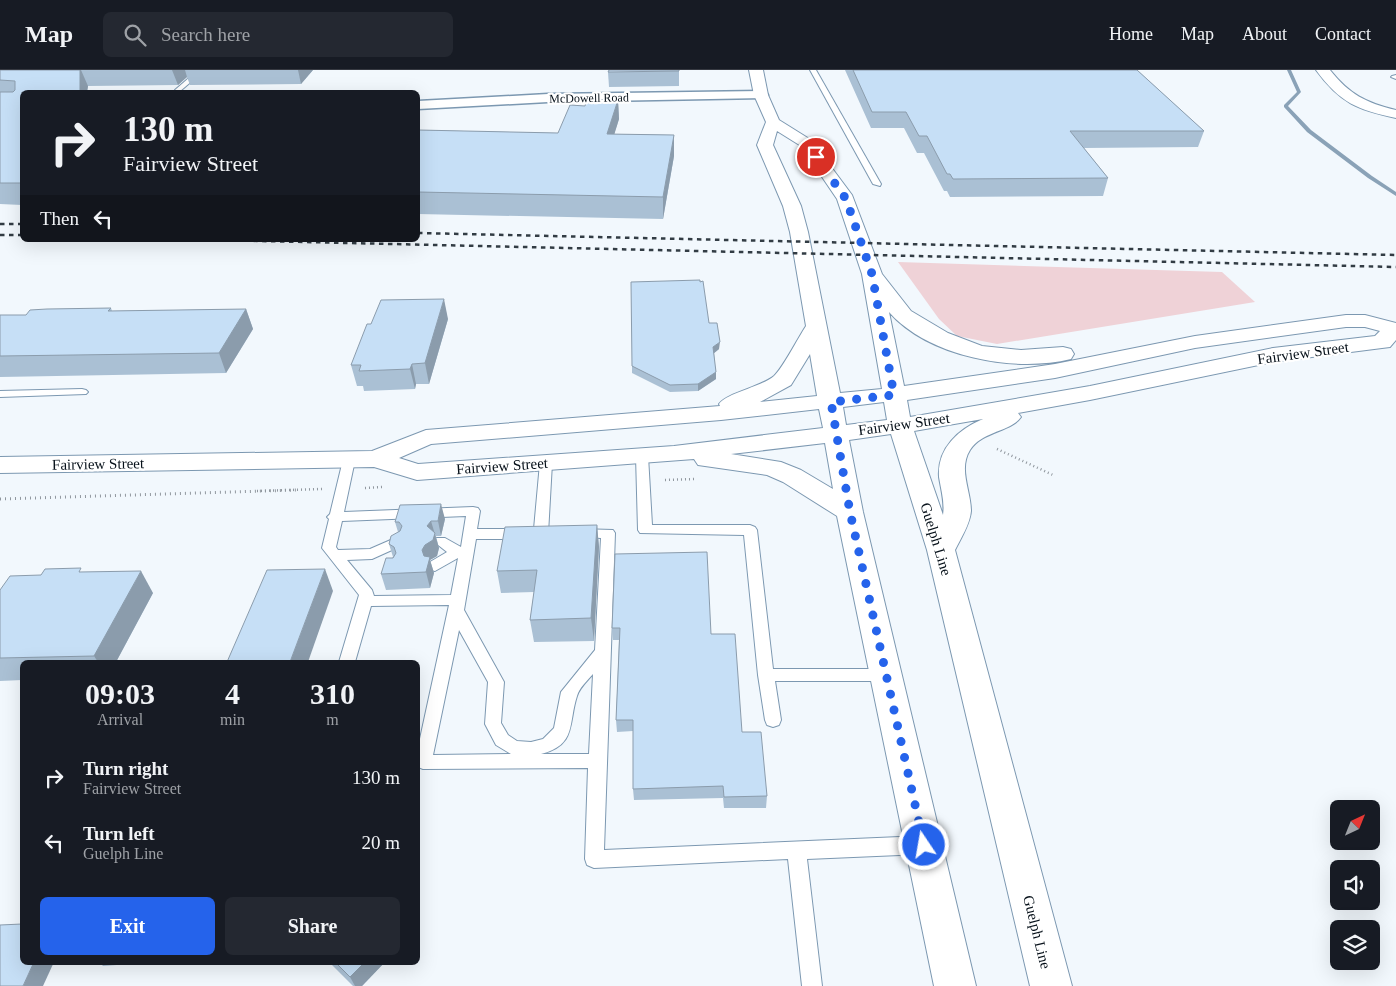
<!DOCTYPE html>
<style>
:root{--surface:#171b24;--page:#242831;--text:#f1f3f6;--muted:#9ea1a6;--line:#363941;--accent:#2563eb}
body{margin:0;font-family:"Times New Roman",serif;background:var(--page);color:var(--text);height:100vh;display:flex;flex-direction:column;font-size:19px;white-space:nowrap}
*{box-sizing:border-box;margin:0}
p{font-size:16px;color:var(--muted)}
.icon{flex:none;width:28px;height:28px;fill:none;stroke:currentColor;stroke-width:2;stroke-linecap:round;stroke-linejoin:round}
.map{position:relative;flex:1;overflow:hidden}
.panel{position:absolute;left:20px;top:590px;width:400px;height:305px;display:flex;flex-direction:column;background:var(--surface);border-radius:8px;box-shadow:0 5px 20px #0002}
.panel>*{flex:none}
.hud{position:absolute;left:20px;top:20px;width:400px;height:152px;border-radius:8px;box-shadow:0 5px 20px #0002;background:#171b24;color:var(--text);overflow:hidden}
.needle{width:32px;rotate:43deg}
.buttons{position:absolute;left:1330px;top:730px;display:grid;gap:10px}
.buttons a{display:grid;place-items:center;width:50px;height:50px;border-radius:8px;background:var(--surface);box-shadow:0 5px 20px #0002;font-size:25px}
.pin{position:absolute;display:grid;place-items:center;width:42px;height:42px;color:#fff;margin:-21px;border:2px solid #fff;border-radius:50%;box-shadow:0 1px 5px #0007}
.me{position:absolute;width:55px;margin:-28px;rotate:348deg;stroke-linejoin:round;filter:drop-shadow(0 0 4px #0008)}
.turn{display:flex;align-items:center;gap:18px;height:105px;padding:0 20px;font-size:22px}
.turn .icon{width:65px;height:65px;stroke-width:2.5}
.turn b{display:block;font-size:35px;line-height:42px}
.then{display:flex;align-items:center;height:48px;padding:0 20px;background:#0003;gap:10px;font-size:19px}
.eta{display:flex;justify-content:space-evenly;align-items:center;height:85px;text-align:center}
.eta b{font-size:30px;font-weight:600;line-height:35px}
.button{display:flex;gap:10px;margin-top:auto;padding:10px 20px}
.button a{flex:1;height:58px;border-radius:8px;background:var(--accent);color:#fff;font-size:20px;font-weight:600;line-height:58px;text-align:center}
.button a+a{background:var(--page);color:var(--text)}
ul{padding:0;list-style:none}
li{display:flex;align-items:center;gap:15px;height:65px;padding:0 20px}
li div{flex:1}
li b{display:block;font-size:19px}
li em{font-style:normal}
header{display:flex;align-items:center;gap:30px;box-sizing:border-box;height:70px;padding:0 25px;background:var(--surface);border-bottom:1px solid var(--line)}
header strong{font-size:24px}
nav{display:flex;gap:28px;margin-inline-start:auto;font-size:18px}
.search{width:350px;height:45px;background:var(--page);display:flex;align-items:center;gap:12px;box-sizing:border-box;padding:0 18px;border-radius:8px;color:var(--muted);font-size:19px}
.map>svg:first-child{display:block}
.green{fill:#efd2d7}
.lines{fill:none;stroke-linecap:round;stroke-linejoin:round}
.stream{fill:#8aa2b7;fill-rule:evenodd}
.service-casing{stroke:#7c98b1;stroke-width:2}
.minor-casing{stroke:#7c98b1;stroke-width:3}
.tertiary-casing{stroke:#7c98b1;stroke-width:2}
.secondary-casing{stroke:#7c98b1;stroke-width:2}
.path-far1{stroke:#90979e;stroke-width:2.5;stroke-dasharray:1 3;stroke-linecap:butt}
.path{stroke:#90979e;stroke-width:3;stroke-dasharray:1 4;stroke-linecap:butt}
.service{fill:#fff;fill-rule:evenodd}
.minor{fill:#fff;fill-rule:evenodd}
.tertiary{fill:#fff;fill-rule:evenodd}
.secondary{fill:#fff;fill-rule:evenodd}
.rail{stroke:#323c44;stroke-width:2.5;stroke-dasharray:4.5 4.5;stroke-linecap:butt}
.wall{fill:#aac0d4}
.shaded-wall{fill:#8b9cac}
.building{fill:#c6dff6;stroke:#8b9cac}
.route{stroke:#2563eb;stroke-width:9;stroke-dasharray:0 16.2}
.labels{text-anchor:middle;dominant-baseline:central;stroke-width:4.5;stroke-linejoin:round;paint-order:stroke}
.far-street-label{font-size:12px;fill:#061019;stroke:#fff}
.street-label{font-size:15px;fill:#061019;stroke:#fff}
</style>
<header>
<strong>Map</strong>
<div class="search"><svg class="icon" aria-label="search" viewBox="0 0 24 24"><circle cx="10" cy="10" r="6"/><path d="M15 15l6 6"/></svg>Search here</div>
<nav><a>Home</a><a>Map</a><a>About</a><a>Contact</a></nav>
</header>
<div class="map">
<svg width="1396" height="916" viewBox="0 0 1396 916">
<rect width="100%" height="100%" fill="#f2f8fd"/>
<polygon class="green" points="898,192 1222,202 1255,232 997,274 957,266 939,249"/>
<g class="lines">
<polygon class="stream" points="1287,0 1291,0 1301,22 1288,36 1311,60 1372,106 1396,122 1396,126 1368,108 1307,62 1284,37 1284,35 1297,22"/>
<defs>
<g id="service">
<polygon points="198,0 205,0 179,22 175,22 175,20"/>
<polygon points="810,0 816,0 881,114 880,116 873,114"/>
<polygon points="1396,5 1396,9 1391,7 1392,6"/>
<polygon points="82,319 86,320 88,322 86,324 0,327 0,321"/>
<polygon points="642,382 648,386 652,455 750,455 755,457 757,460 773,599 886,599 892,601 894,605 892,609 886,611 775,611 781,650 779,655 773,657 767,655 765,650 758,605 744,465 640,463 638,460 636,386"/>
<path d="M349,386L355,390L344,442L473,437L478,438L480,441L477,459H534L540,393L546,389L552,393L548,464L546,467L541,469H476L464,540L504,612L501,653L508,665L517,671L531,672L543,669L554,658L561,622L595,580L601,468L574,467L572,464L574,461L579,459L613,460L615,463L604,780L923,766L930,769L932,775L930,781L923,784L807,789L822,916H802L788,789L594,798L587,795L585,789L588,698L423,699L418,697V678L449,535L371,536L355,592H339L359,525L322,478L329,449L327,447L330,444L343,390ZM466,446L461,477L445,468H435L433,471L447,482L430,492L428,496L430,500L435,501L458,488L451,525L374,526L372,520L347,490L372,489L403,475L405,472L403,469H393L370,479L338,480L336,477L342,451ZM459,560L488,612L485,654L496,675L511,684L433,685ZM593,604L589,684H541C577,675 568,653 577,626C579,618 588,610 593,604Z"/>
</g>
<polygon id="minor" points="761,21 766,22 768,25 766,28 548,32 418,39 418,31 548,24"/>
<path id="tertiary" d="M1316,0H1330C1349,24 1366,33 1396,40V48C1358,40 1340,33 1316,0Z"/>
<path id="secondary" d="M749,0H763L768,25L779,50L811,70L852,125L882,204L911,241L948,263L982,276L1021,280L1063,277L1071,279L1074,284L1071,289C1014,303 929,287 889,242L904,316L1055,294L1195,266L1346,245H1365L1396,253V270L1390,277L1382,278L1273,292L1090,330L1018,343L1021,347C1011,362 982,361 970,380C958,399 971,421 971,441C970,454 961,468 955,480L1072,916H1030L927,480L891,364L849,370L863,442L976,916H934L837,446L783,412L767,405L698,395L694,389L417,410L374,397L0,403V387L372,381L426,360L720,336L719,334C727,323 761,317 774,306C783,298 798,268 806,256L790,162L783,136L757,75L766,52L754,25ZM777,61L801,76L837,129L862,204L882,319L840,323L808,162L801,136L773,75ZM1346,257H1365L1380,261L1375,266L1273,278L1090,316L910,347L907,330L1055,308L1195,278ZM810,284L817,326L760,332L791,315ZM884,332L887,350L846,355L843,337ZM819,339L823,358L674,376L418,394L399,388L431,374L721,350ZM983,349C959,359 937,378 939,407C941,420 945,432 943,445L914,361ZM825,373L833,419L801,400L781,392L731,384Z"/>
</defs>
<use href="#service" class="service-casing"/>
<use href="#minor" class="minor-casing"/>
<use href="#tertiary" class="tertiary-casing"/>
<use href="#secondary" class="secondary-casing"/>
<g class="path-far1">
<polyline points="997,379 1053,405"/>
<polyline points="665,410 694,409"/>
<polyline points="365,418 382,417"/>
<polyline points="257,421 322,419"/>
</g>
<polyline class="path" points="0,429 297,420"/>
<use href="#service" class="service"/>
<use href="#minor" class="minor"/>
<use href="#tertiary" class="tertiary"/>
<use href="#secondary" class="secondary"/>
<g class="rail">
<polyline points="0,154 22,154"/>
<polyline points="418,163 1396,185"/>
<polyline points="0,165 22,165"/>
<polyline points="217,170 1396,197"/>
</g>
</g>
<g class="wall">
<polygon points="0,0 313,0 301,14 190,15 187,7 178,15 88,16 87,22 22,22 22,135 0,134"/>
<polygon points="679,0 679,16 609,17 608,2"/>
<polygon points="845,0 1137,0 1204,61 1198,77 1084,78 1108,108 1103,126 950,127 947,121 944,121 924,83 917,83 904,58 871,58"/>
<polygon points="618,30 619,49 614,64 674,65 674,86 663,149 418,144 418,60 558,63 585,36"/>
<polygon points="111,238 112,241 246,239 253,259 226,303 0,307 0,245 26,245"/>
<polygon points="448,249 429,314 416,314 415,319 364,321 363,316 357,316 351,295"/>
<polygon points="709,253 719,279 714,283 716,309 698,321 670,322 632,303 632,296"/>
<polygon points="445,449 441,466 436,466 439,478 437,486 430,490 434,503 430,518 386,520 381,504 393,487 389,474 398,462 395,452"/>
<polygon points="597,455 599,477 594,571 534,572 530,550 534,522 501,523 497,501"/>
<polygon points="615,484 711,564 742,662 767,726 766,738 724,738 723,728 634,730 633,719 633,661 617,662 616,650 619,570 613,570 612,558"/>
<polygon points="83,502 153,523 116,592 22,592 22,610 0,611 0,520 41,505"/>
<polygon points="99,892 158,892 103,896"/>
<polygon points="329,892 385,892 362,916 353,916"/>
</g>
<g class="shaded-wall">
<polygon points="80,0 81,0 88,16 87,22 80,22"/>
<polygon points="172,0 185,0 187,7 178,15"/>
<polygon points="298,0 313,0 301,14"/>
<polygon points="618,30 619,49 608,85 607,64"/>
<polygon points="674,65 674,86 663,149 663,127"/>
<polygon points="444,229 448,249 429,314 425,293"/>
<polygon points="246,239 253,259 226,303 219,283"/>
<polygon points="720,272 719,279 713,284 713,277"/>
<polygon points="412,294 416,314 415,319 410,299"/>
<polygon points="716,302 716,309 698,321 698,314"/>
<polygon points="441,434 445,449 441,466 438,451"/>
<polygon points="431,451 439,478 437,486 430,490 434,503 430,518 426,502 426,495 422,480 425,475 427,456"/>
<polygon points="597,455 599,477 594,571 591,548"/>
<polygon points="325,499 333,521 308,592 290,592"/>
<polygon points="141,501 153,523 116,592 98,592 94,586"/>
<polygon points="34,892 54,892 43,916 23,916"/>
<polygon points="365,892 385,892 362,916 355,916 350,907"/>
</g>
<g class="building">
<polygon points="0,0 80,0 80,22 22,22 22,113 0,113 0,22 13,22 15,20 15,11 0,10"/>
<polygon points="609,0 679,0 679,1 608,2"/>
<polygon points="853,0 1137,0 1204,61 1070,61 1108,108 953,109 950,104 947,104 927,66 919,66 906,42 872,42"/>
<polygon points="587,29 618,30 607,64 674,65 663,127 418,122 418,60 558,63 570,35 585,36"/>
<polygon points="700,210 700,212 703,211 709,253 717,253 720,272 713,277 716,302 698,314 670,315 632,296 631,212"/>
<polygon points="444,229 425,293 412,294 410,299 359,301 361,295 351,295 367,254 371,254 381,230"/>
<polygon points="111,238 108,241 246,239 219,283 0,286 0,245 26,245 30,240 47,239"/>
<polygon points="441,434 438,451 431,451 427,456 435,463 433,470 425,475 422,480 424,486 430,487 426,502 381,504 386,488 393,488 396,483 394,477 389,474 391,466 400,461 402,456 399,452 395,452 400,435"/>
<polygon points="597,455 591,548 530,550 537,500 497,501 505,457"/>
<polygon points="707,482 711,564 735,564 742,662 761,662 767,726 724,727 723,716 633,719 633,650 616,650 620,558 612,558 615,484"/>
<polygon points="81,498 79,502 141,501 94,586 0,588 0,520 10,506 41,505 45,499"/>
<polygon points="325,499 290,592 227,592 267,500"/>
<polygon points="22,854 22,892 34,892 23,916 0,916 0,855"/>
<polygon points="335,892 365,892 350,907"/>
</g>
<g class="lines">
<polyline class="route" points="816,87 846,129 872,204 894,325 831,332 850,442 924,775"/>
</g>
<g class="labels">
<g class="far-street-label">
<text transform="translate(589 28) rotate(-1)">McDowell Road</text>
</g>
<g class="street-label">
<text transform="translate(1303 283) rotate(-8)">Fairview Street</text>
<text transform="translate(904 354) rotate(-8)">Fairview Street</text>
<text transform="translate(98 394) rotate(-1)">Fairview Street</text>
<text transform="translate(502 396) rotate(-4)">Fairview Street</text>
<text transform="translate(936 469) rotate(73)">Guelph Line</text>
<text transform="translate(1037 862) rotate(76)">Guelph Line</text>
</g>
</g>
</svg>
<div class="buttons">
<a><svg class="needle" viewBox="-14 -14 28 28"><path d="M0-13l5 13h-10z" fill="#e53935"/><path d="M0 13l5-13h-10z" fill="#9ea1a6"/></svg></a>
<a><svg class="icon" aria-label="sound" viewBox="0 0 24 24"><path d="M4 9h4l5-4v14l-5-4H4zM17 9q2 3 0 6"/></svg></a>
<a><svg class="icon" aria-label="layers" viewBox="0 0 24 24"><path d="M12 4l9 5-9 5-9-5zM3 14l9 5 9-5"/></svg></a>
</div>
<div class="pin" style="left:816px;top:87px;background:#d93025"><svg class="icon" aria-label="arrive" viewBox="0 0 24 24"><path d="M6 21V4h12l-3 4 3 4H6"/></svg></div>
<svg class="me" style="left:924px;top:775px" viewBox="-20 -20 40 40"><circle r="17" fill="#2563eb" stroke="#fff" stroke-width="3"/><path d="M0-11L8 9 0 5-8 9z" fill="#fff"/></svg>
<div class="hud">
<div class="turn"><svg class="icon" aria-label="right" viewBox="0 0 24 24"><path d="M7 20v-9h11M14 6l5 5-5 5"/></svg><div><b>130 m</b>Fairview Street</div></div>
<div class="then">Then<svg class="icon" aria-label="left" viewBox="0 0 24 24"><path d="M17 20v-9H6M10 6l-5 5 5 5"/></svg></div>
</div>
<section class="panel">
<div class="eta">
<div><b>09:03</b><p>Arrival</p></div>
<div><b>4</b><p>min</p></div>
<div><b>310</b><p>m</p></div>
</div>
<ul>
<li><svg class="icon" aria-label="right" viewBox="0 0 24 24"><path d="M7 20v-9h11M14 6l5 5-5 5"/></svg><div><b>Turn right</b><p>Fairview Street</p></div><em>130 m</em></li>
<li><svg class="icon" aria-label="left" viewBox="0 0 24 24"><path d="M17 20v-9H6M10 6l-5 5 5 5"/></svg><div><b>Turn left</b><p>Guelph Line</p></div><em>20 m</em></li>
</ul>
<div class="button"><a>Exit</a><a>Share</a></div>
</section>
</div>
